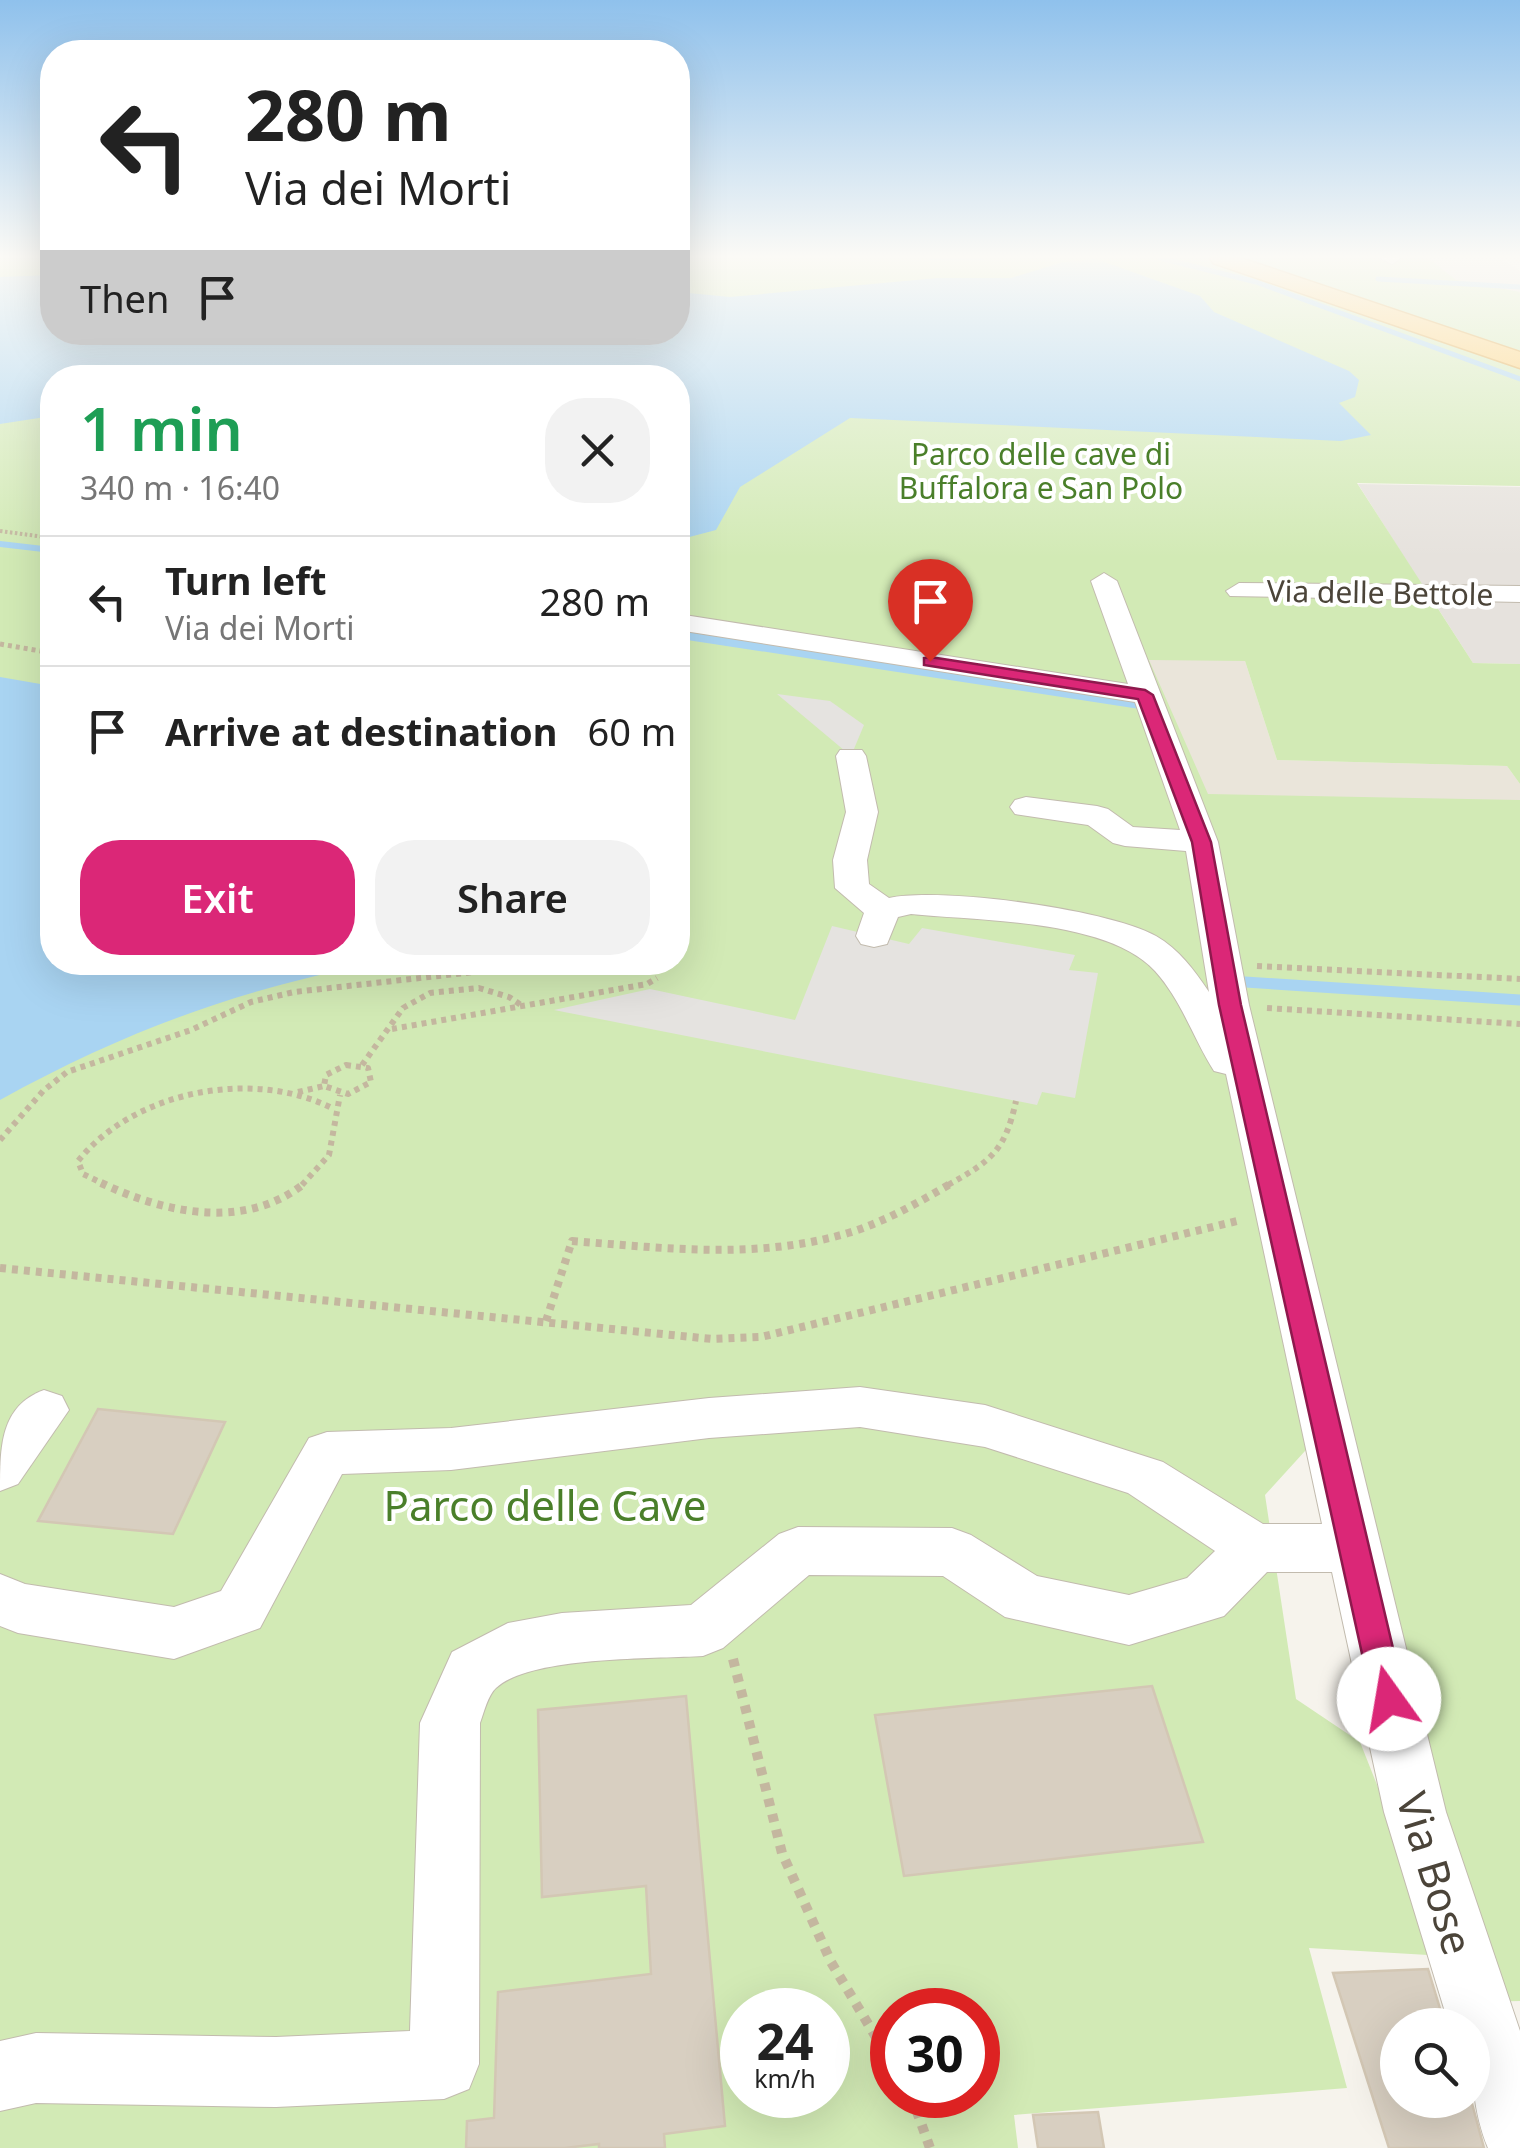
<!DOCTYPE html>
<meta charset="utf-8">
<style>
:root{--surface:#fff;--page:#f2f2f2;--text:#222;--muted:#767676;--line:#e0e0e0;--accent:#db2777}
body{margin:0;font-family:"Noto Sans",sans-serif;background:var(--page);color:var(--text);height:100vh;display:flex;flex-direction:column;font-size:38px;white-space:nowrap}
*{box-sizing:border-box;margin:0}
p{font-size:32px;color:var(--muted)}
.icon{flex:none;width:55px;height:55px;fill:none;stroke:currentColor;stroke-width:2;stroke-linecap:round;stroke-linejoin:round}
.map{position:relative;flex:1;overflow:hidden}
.panel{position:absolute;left:40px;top:365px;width:650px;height:610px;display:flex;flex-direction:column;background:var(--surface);border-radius:40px;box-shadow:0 10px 40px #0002}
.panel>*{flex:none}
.hud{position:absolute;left:40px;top:40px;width:650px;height:305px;border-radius:40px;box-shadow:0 10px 40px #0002;background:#fff;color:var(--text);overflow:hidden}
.tools{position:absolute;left:1380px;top:2008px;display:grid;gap:20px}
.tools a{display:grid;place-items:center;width:110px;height:110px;border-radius:50%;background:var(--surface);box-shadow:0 10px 40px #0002;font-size:50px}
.speed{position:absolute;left:720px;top:1988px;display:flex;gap:20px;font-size:50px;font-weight:700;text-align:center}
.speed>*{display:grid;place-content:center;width:130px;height:130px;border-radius:50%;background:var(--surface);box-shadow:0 10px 40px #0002;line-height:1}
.speed small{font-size:25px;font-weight:400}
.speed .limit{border:15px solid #d22;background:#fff;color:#111}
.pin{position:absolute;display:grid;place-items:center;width:85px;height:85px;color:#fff;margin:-102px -42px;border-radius:50% 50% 50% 0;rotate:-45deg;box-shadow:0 0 10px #0007}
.pin .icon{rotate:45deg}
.me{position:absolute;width:110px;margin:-55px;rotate:347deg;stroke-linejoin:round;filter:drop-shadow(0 0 8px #0008)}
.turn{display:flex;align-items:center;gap:35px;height:210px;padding:0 40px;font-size:45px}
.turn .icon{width:130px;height:130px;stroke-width:2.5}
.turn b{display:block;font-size:70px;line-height:85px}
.then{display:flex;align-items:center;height:95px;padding:0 40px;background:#0003;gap:20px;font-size:38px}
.round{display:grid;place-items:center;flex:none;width:105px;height:105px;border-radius:40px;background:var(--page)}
.summary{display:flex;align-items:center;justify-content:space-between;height:170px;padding:0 40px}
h1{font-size:60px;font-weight:600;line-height:75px;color:#1e9e55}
.primary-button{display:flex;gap:20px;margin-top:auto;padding:20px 40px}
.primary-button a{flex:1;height:115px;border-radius:40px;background:var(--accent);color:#fff;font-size:40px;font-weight:600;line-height:115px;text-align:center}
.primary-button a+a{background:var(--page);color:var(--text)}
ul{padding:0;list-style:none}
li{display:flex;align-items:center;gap:30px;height:130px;padding:0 40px;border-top:2px solid var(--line)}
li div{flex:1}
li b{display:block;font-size:38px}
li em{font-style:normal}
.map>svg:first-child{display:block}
.residential{fill:#eae5da}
.industrial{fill:#e6e2dd}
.green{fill:#d2eab5;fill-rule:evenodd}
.parking{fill:#e5e3e0}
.water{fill:#a9d4f2}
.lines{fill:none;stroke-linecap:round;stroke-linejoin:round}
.stream-far3{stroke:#a9d4f2;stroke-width:5}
.stream-far2{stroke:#a9d4f2;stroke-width:6}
.stream-far1{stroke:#a9d4f2;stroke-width:9}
.stream{stroke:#a9d4f2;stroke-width:11}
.building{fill:#d8cfc1;stroke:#d3c7b4;stroke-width:2.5}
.minor-casing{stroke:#c2bbae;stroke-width:2}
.highway-casing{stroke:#e0a43c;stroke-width:3}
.path-far4{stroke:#c4b79f;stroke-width:4;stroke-dasharray:2.5 2.5;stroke-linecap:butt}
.path-far3{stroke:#c4b79f;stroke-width:5;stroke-dasharray:4 4;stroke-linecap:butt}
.path-far2{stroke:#c4b79f;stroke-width:6;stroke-dasharray:5 5;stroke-linecap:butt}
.path-far1{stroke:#c4b79f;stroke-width:8;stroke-dasharray:6 6;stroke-linecap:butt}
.path{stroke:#c4b79f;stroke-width:10;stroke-dasharray:8 8;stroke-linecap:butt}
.minor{fill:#fff;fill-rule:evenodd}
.highway{fill:#ffcf6e;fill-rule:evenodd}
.route{fill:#db2777;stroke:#8e194d;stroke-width:2.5}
.labels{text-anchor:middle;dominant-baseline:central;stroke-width:8;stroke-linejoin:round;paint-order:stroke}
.far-park-label{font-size:30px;fill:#4a7f2a;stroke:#fff}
.far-street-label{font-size:30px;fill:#4b4439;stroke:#fff}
.near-park-label{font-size:42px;fill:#4a7f2a;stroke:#fff}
.near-street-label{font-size:42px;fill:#4b4439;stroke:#fff}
</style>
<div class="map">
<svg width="1520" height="2148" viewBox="0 0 1520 2148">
<rect width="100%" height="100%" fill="#f6f3ec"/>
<polygon class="residential" points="1143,656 1244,658 1277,760 1507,766 1520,784 1520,807 1207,797"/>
<g class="industrial">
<polygon points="1275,258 1500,258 1520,271 1520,337"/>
<polygon points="1358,484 1520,487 1520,588 1422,585"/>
<polygon points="1430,596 1520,600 1520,664 1473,663"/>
</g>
<path class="green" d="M0,258H52V332H678V258H1428L1456,280L1520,292V486L1357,483L1473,663L1520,664V784L1507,766L1277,760L1245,661L1149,660L1208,794L1520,800V2001L1481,2002L1218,956L1205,970L1315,1440L1265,1495L1296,1699L1360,1742L1445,1956L1309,1948L1347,2088L1014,2115L1018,2148H0ZM52,378H678V962H52ZM742,2010H828V2095H742ZM892,2010H978V2095H892Z"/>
<g class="parking">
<polygon points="777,694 830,701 864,725 851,756"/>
<polygon points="832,926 909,944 922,928 1075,955 1069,970 1098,973 1075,1098 1042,1092 1037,1105 554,1010 650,989 795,1020"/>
</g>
<g class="water">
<polygon points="1096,259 1200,296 1214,312 1349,371 1359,380 1355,397 1339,403 1371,435 1341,441 850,418 740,487 716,530 678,540 678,378 52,378 52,416 0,424 0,277 52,275 52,332 678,332 678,292 730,297 938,278 1011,278 1063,262"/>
<path d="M0,677L52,686V962L374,963C235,991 125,1031 0,1100Z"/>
</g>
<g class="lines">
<g class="stream-far3">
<polyline points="931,258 982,258"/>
<polyline points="1160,258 1256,282 1520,379"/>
<polyline points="1378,279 1520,287"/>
</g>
<polyline class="stream-far2" points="0,544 52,550"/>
<polyline class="stream-far1" points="678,634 1150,706"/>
<polyline class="stream" points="1230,981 1520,1000"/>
</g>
<g class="building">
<polygon points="98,1409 225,1422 173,1534 38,1521"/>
<polygon points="1152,1686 1203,1842 904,1876 875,1715"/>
<polygon points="686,1696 725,2126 664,2134 665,2148 599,2148 599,2144 565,2148 466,2148 467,2121 494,2118 498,1992 651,1974 646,1886 542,1897 538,1710"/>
<polygon points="1428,1969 1445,2025 1398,2025 1398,2100 1471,2100 1484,2148 1389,2148 1333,1973"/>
<polygon points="1098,2112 1104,2148 1038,2148 1033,2115"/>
</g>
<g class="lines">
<defs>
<g id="minor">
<polygon points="1380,258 1399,258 1400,259 1392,264"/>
<path d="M1104,573L1117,581L1218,842L1249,1005L1446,1812L1520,2031V2148H1488C1471,2107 1472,2069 1472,2025H1449L1384,1812L1332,1572H1267L1224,1616L1129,1645L1005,1617L943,1576L809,1575L723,1648L703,1656C655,1659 530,1656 496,1688C488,1695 484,1712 480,1723L479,2064L469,2089L444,2099L276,2107L36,2103L0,2111V2041L36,2033L276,2037L410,2031L420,1723L452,1652L508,1623L562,1613L691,1605L779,1534L798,1527L952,1528L971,1535L1037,1576L1129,1595L1187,1578L1215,1551L1128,1493L985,1447L860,1427L709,1438L451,1470L342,1474L260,1628L174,1659L18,1633L0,1626V1574L25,1584L174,1607L221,1591L309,1438L327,1432L451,1428L709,1398L860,1387L985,1405L1163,1462L1263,1524H1322L1226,1074L1214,1071C1193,1038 1182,1001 1155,971C1108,919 978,921 911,914L898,917L887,944L874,947L861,944L856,936L864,913L835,888L833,860L846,812L836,756L840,750H862L866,756L878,812L867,860L869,884L889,898C942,887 1108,909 1156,936C1179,949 1194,970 1209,992L1186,851L1125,846L1113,843L1088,825L1015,814L1010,807L1015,800L1026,797L1097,806L1108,809L1133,827L1180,830L1135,702L678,630V614L1128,684L1091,581Z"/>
<polygon points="1239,583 1520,586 1520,602 1230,596 1226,591"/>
<path d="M44,1390L62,1396L69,1410L18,1484L0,1491C0,1447 0,1406 44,1390Z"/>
</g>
<polygon id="highway" points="1210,258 1241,258 1520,352 1520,368 1213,263"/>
</defs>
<use href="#minor" class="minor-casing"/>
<use href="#highway" class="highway-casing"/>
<polyline class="path-far4" points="0,531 52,538"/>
<g class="path-far3">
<polyline points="0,644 52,653"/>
<polyline points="678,804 685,813 678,858"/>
</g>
<g class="path-far2">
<polyline points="1257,966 1520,979"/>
<polyline points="1267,1008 1520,1024"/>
<polyline points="392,1029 647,984 657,978"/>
<polygon points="346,1065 368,1068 371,1082 348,1094 324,1086 326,1075"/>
<polyline points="362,1065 403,1008 430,993 479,988 509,997 521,1005"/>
<polyline points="298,1092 324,1086"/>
<polyline points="0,1140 43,1091 67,1072 191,1030 251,1002 294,992 492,970 527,962"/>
<path d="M106,1185L83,1174L78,1161C135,1090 254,1068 334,1109"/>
<polyline points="302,1185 329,1155 340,1095"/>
<path d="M948,1185C991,1161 1005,1151 1016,1101"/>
</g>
<g class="path-far1">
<path d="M101,1183C165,1213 245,1231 305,1183"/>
<polyline points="0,1268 712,1339 761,1337 1241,1220"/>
<path d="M546,1321L572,1241C664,1248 758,1260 848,1233C885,1222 919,1202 952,1183"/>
</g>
<g class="path">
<polyline points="733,1659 782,1853 831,1962 892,2064"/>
<polyline points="911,2095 930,2148"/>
</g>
<use href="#minor" class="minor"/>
<use href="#highway" class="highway"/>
</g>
<linearGradient id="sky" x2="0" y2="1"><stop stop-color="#8fc1ec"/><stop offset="0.46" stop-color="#fbfaf6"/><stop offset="1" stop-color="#fbfaf6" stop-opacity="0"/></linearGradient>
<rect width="1520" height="558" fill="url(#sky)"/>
<polygon class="route" points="930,657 1145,690 1153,695 1211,842 1241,1005 1405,1699 1401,1710 1389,1714 1377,1710 1372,1699 1219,1005 1192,842 1138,699 924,665 924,658"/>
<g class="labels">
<g class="far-park-label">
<text x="1041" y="453">Parco delle cave di<tspan x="1041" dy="34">Buffalora e San Polo</tspan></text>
</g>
<g class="far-street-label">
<text transform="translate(1380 592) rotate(1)">Via delle Bettole</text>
</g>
<g class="near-park-label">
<text x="545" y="1504">Parco delle Cave</text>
</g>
<g class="near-street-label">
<text transform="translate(1436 1873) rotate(73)">Via Bose</text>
</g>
</g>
</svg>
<div class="tools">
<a><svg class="icon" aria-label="search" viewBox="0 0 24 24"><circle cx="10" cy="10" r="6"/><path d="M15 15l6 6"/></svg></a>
</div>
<div class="speed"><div>24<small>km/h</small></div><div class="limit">30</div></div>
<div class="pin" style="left:930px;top:661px;background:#d93025"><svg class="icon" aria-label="arrive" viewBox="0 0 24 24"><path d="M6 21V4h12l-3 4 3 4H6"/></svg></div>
<svg class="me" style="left:1389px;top:1699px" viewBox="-20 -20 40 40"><circle r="19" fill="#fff"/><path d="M0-13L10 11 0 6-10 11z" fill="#db2777"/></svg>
<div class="hud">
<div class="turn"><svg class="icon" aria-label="left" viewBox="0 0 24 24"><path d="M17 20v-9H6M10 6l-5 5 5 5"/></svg><div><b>280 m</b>Via dei Morti</div></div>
<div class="then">Then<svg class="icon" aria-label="arrive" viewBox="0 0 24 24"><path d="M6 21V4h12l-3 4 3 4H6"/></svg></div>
</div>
<section class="panel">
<div class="summary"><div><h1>1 min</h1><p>340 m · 16:40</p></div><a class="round"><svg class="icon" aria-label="close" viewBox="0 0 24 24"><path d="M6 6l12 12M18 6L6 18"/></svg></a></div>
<ul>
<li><svg class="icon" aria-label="left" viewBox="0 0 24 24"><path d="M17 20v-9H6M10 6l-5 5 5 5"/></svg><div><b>Turn left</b><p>Via dei Morti</p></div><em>280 m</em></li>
<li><svg class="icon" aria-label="arrive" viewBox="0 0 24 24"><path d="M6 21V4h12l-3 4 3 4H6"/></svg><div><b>Arrive at destination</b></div><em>60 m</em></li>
</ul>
<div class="primary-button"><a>Exit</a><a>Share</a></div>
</section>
</div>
